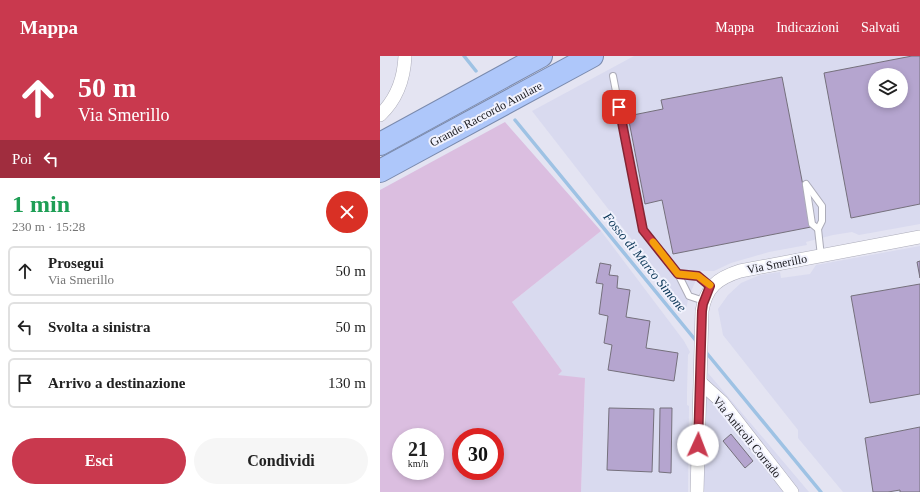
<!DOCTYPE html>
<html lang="it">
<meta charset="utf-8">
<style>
:root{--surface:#fff;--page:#f6f6f6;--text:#222;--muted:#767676;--line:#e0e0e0;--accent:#c9394e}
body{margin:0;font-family:"Times New Roman",serif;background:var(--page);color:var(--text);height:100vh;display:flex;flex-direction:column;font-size:15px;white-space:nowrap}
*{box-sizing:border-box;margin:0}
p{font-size:13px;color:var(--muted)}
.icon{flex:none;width:22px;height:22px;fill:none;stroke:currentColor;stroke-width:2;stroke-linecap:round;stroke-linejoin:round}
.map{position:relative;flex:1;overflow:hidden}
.sheet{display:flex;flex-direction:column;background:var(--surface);width:380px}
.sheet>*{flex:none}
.top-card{background:#c9394e;color:#fff;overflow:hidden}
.buttons{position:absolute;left:488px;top:12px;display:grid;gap:8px}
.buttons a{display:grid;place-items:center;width:40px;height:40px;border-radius:50%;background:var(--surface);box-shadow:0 2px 6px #0003;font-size:20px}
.speed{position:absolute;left:12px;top:372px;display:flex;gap:8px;font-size:20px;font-weight:700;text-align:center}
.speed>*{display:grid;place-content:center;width:52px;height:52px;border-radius:50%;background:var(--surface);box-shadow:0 2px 6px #0003;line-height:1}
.speed small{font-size:10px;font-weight:400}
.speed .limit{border:6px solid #d22;background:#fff;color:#111}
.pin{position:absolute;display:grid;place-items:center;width:34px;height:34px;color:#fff;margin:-17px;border-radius:8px;box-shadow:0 2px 6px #0006}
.me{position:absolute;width:44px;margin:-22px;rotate:2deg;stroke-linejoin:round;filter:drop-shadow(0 0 3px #0008)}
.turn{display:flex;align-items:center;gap:14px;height:84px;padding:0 12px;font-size:18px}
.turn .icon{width:52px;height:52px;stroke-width:2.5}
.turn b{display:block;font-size:28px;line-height:34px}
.then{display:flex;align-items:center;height:38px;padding:0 12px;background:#0003;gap:8px;font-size:15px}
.round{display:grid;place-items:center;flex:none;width:42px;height:42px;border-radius:21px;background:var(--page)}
.head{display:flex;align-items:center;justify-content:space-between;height:68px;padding:0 12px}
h1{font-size:24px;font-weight:800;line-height:30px;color:#1e9e55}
.cta{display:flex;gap:8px;margin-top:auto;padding:8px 12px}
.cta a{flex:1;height:46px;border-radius:24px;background:var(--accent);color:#fff;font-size:16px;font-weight:800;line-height:46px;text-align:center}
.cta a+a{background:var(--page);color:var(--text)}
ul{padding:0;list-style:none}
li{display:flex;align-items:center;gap:12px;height:50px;margin:0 8px 6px;padding:0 4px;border:2px solid var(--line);border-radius:6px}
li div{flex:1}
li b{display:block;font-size:15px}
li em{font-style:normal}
header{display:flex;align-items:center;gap:24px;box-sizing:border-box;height:56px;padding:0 20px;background:var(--accent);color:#fff}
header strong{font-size:19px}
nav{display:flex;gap:22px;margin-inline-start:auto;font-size:14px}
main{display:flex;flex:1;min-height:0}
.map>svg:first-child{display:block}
.built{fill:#d9daef;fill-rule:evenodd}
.green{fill:#dbbee0;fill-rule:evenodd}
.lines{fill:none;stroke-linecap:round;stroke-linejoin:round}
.stream{stroke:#9ec2e4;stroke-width:3.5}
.building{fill:#b5a5cf;stroke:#75707c;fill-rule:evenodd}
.lane-casing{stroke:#acacb9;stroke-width:8}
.street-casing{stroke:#acacb9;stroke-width:14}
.highway-casing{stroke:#7a8aad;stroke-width:24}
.lane{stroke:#fff;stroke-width:6}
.street{stroke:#fff;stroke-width:13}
.highway{stroke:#aec7fa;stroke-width:22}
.route-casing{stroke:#832533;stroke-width:10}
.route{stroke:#c9394e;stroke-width:7}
.slow{stroke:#f59e0b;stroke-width:7}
.labels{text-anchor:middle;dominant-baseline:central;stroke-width:4;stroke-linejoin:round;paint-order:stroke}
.street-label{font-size:12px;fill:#18181d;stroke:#f1f2fd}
.water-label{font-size:13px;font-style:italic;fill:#083455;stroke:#f1f2fd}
</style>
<header>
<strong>Mappa</strong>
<nav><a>Mappa</a><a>Indicazioni</a><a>Salvati</a></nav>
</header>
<main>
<section class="sheet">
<div class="top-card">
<div class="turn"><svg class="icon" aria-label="ahead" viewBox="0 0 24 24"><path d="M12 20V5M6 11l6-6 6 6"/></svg><div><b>50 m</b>Via Smerillo</div></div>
<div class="then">Poi<svg class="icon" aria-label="left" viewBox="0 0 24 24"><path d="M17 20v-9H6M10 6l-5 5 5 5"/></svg></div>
</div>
<div class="head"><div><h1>1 min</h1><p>230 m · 15:28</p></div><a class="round" style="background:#d93025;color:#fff"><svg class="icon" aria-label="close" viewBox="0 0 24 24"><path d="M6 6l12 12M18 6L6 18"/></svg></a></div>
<ul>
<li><svg class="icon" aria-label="ahead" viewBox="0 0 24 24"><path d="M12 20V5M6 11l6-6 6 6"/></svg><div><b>Prosegui</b><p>Via Smerillo</p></div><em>50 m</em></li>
<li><svg class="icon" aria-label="left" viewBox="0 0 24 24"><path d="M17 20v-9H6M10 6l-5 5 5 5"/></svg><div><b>Svolta a sinistra</b></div><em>50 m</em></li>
<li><svg class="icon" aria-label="arrive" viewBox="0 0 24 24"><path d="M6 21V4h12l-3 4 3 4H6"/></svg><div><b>Arrivo a destinazione</b></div><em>130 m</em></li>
</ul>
<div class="cta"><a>Esci</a><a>Condividi</a></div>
</section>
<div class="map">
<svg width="540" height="436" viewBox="0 0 540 436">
<rect width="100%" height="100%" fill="#e4e4f2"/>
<g class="built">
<path d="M254,0H540V168L479,179L472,176L453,179L426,186L427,189L389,196L351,207L334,215H320L309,240L306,253L152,55ZM495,19H521V45H495Z"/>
<polygon points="221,175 304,285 310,296 308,299 307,337 307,349 309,350 308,436 201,436 205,323 177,319 182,315 132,246"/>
<polygon points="540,190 540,436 463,436 418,382 418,374 343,279 338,253 348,239 361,227 380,219 400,216 401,222 430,218 436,209"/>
<polygon points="328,317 429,436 322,436 325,363"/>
</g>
<path class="green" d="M125,66L221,175L132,246L182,315L178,319L205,322L201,436H0V134ZM21,381H55V415H21ZM81,381H115V415H81Z"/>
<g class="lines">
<g class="stream">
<polyline points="84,0 96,15"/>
<polyline points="135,64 317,286"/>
<polyline points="325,295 441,436"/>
</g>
</g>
<g class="building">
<path d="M532,0H540V148L471,162L444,17ZM495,19H521V45H495Z"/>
<polygon points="402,21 431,171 293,198 282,144 265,148 248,60 283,53 281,44"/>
<polygon points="540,205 540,222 537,206"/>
<polygon points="220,207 231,209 229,219 238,220 237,232 250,234 246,261 270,265 266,292 298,297 294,325 228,314 232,289 224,287 228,260 219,258 223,228 216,227"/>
<polygon points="540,228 540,338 490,347 471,240"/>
<polygon points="229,352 274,353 272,416 227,414"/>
<polygon points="280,352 292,352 291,417 279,416"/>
<polygon points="540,371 540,436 520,436 520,434 508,436 493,436 485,382"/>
<polygon points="351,378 373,405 365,412 343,385"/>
</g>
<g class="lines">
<defs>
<g id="lane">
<polyline points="233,20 263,174 298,218 309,240 321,244 324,242"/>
<polyline points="426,128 442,150 442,165 438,173 441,200"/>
<polyline points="426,129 432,168 438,173"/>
<polyline points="298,218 318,220 330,230 329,232"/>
</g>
<g id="street">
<path d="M0,59C17,43 24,23 25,0"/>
<polyline points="321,327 342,346 412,436"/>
<path d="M317,436L322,255C326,231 338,222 360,215L540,181"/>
</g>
<g id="highway">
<polyline points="0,88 161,0"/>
<polyline points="0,115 212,0"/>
</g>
</defs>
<use href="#lane" class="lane-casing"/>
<use href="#street" class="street-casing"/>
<use href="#highway" class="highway-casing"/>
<use href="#lane" class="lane"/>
<use href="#street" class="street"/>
<use href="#highway" class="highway"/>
</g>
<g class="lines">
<defs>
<polyline id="route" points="239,51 263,174 298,218 318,220 330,230 323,248 322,255 318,389"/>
</defs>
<use href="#route" class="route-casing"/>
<use href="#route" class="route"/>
<polyline class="slow" points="273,186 298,218 318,220 330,229"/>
</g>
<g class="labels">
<g class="street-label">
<text transform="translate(106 58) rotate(-28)">Grande Raccordo Anulare</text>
<text transform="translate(397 208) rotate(-11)">Via Smerillo</text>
<text transform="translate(367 381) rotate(51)">Via Anticoli Corrado</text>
</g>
<g class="water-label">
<text transform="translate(265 206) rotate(51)">Fosso di Marco Simone</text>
</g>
</g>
</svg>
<div class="buttons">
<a><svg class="icon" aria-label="layers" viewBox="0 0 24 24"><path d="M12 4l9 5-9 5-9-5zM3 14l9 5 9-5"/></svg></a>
</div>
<div class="speed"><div>21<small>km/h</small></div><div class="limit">30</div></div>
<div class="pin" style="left:239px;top:51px;background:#d93025"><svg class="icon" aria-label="arrive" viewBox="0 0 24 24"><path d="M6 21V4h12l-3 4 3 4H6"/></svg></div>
<svg class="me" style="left:318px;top:389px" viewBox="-20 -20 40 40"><circle r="19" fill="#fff"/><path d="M0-13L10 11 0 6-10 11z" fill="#c9394e"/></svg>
</div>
</main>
